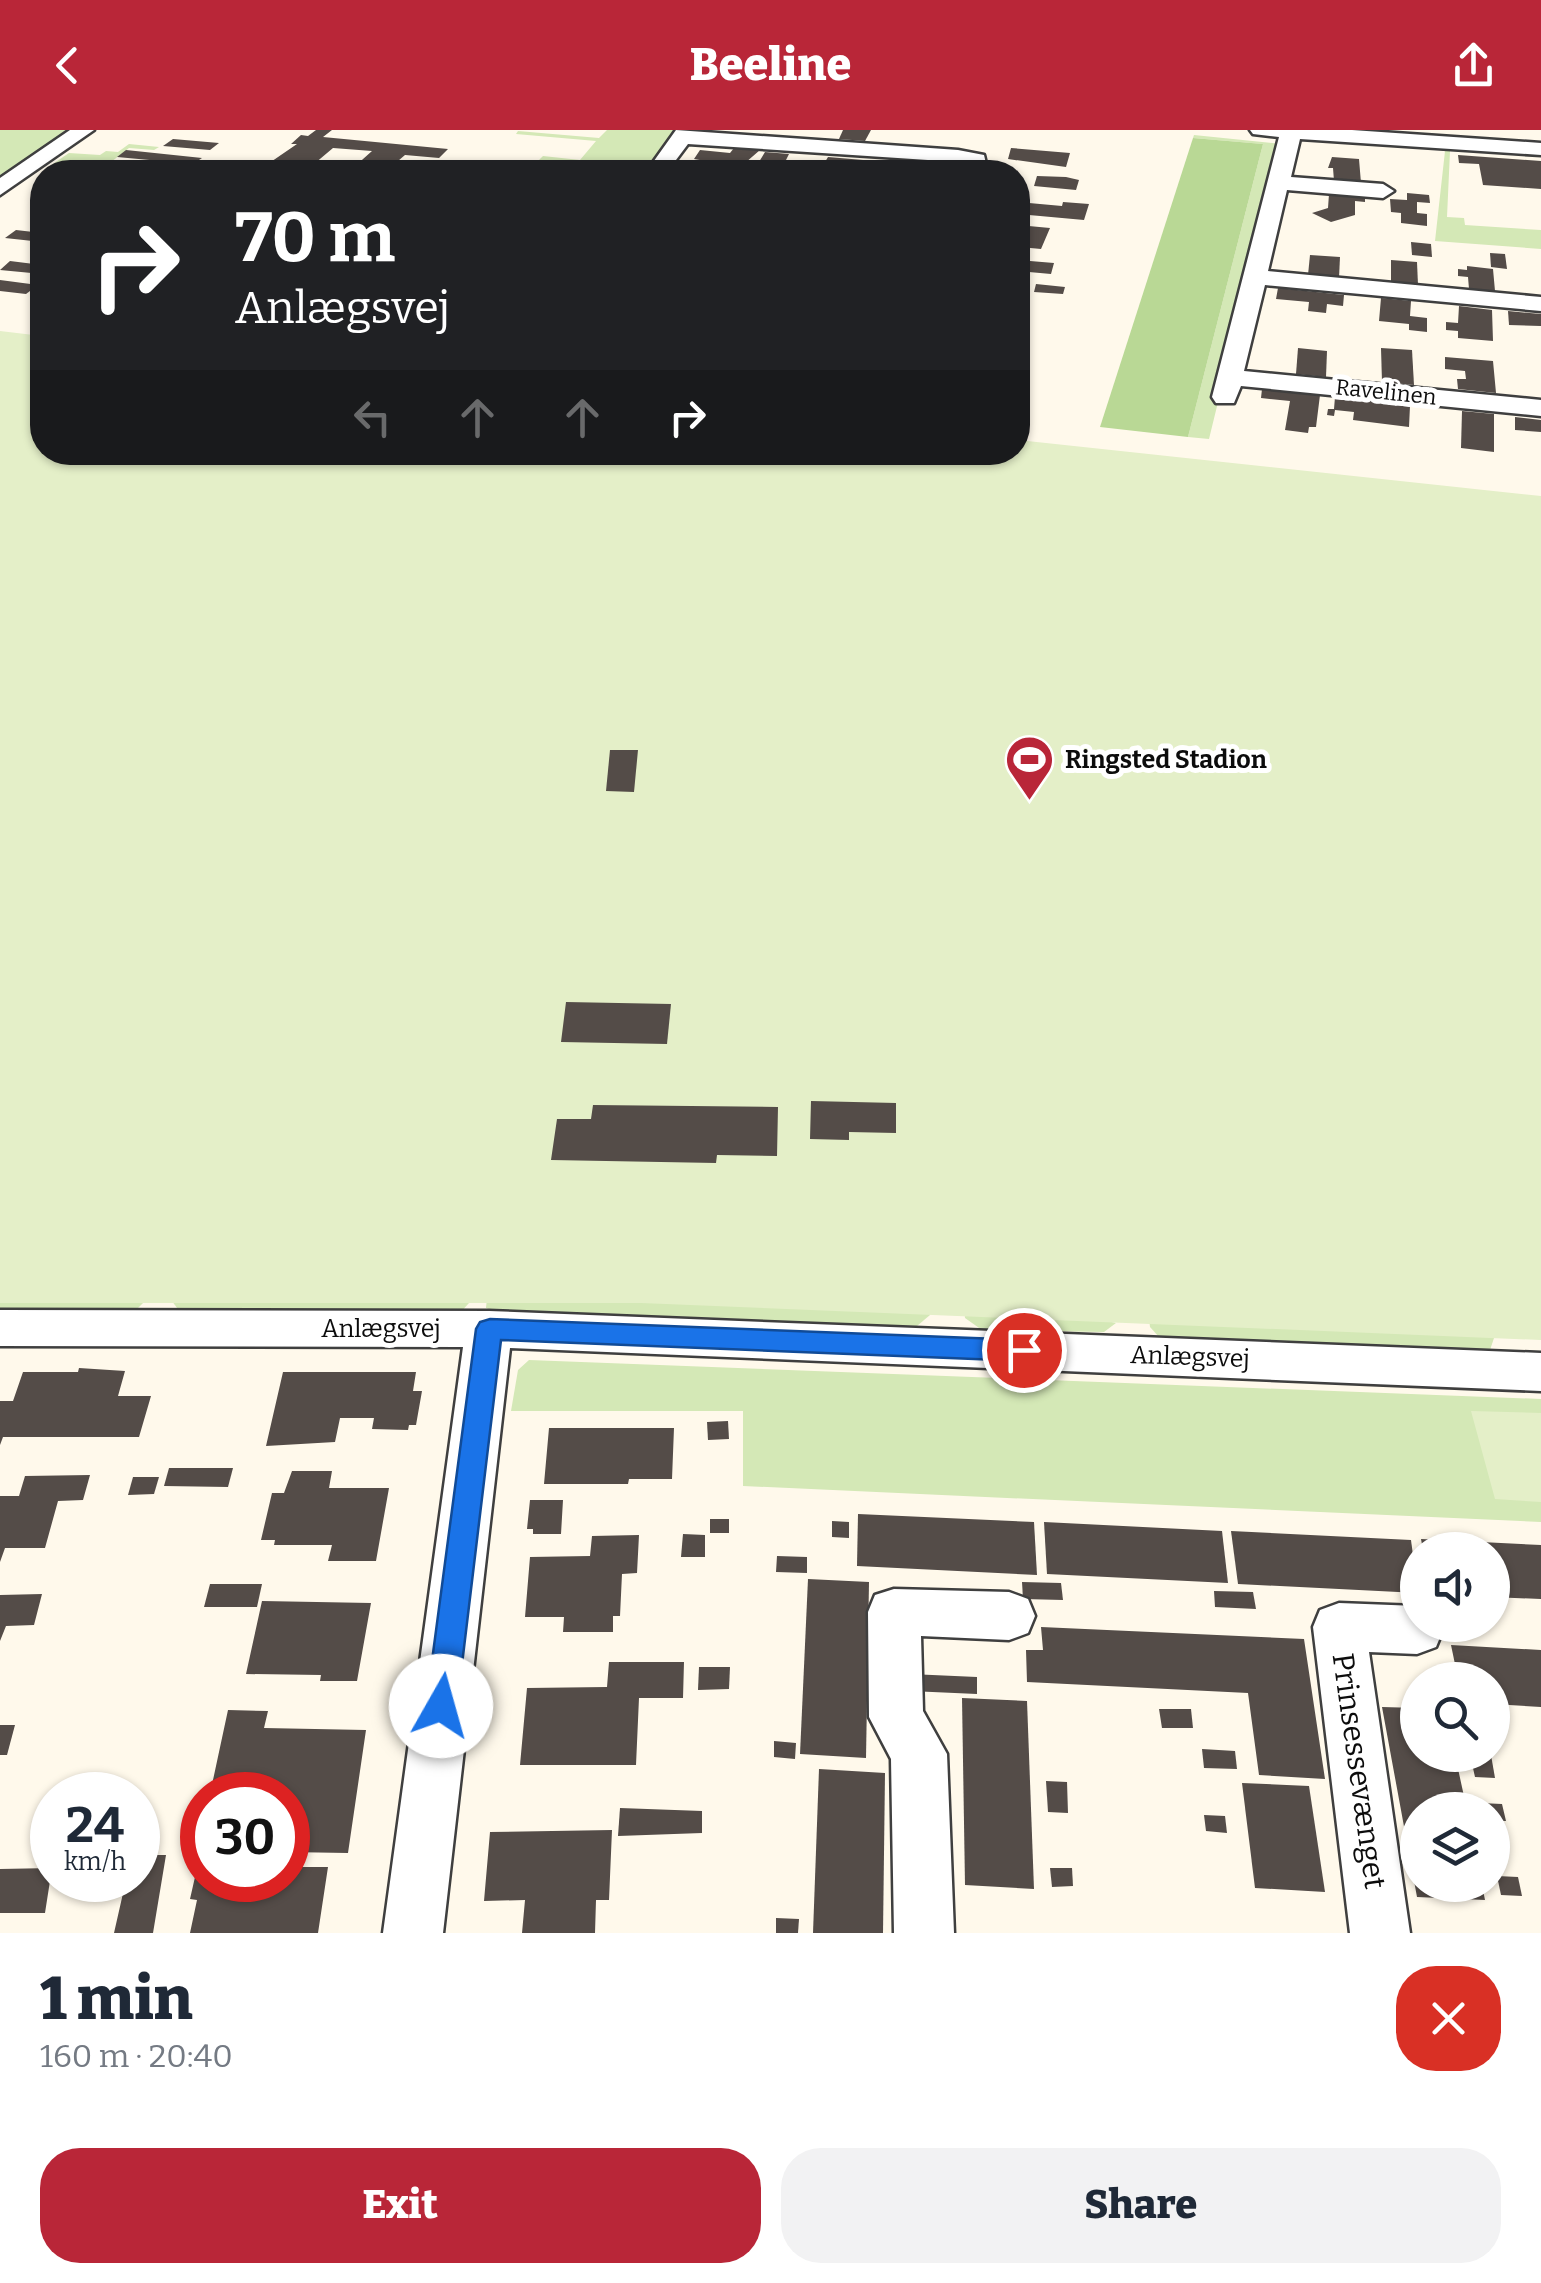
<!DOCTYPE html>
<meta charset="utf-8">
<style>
:root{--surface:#fff;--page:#f2f2f3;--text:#1f2937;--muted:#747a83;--accent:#b92638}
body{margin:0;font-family:Bitter,serif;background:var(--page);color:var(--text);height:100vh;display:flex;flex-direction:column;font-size:38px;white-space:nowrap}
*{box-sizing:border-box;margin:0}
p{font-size:32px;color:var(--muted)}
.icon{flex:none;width:55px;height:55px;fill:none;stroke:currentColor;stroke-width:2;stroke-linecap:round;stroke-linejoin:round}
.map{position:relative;height:1803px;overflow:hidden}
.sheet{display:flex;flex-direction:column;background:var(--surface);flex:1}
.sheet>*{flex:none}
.banner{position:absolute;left:30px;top:30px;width:1000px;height:305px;border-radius:40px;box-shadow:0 2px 8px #0004;background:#202124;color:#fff;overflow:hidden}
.fabs{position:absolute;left:1400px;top:1402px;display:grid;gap:20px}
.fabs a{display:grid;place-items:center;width:110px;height:110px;border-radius:50%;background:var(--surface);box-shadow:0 2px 8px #0004;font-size:50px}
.speed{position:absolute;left:30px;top:1642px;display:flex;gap:20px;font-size:50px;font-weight:700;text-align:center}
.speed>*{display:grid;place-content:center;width:130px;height:130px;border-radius:50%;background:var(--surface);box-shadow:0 2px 8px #0004;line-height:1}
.speed small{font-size:25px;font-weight:400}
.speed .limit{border:15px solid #d22;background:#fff;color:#111}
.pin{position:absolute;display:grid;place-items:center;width:85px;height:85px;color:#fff;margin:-42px;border:5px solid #fff;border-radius:50%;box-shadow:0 2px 10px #0007}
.me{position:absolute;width:110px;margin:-55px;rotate:7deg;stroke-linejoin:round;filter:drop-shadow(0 0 8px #0008)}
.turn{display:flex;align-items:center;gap:35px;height:210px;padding:0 40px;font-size:45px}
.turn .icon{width:130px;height:130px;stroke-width:2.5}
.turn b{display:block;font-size:70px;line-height:85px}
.lanes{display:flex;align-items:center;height:95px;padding:0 40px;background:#0003;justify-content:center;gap:50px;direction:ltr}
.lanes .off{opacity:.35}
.round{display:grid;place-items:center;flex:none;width:105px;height:105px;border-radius:40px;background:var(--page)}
.headline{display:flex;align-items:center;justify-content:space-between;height:170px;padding:0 40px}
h1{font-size:60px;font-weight:800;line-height:75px}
.action{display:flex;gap:20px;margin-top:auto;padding:20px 40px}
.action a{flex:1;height:115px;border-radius:40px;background:var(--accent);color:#fff;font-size:40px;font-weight:800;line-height:115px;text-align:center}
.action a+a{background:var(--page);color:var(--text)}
header{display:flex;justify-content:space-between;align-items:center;height:130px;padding:0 40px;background:var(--accent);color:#fff;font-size:45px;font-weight:800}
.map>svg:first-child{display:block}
.green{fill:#d4e8b6}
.forest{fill:#b9d895}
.pitch{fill:#e4efc8}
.building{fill:#544c48;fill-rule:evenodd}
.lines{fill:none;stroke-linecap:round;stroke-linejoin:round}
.minor-casing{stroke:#3f3f3f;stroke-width:5}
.minor{fill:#fff;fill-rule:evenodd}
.route{fill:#1a73e8;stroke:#114b97;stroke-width:2.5}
.labels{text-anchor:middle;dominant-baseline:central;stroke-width:10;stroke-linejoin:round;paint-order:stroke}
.far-street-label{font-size:22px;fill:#0c0c0c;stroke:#fff}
.poi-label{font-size:25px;font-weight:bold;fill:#0c0c0c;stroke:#fff;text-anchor:start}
.street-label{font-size:25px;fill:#0c0c0c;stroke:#fff}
.near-street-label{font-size:30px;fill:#0c0c0c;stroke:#fff}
</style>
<header><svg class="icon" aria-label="back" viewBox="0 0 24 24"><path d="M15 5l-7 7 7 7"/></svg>Beeline<svg class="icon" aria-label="share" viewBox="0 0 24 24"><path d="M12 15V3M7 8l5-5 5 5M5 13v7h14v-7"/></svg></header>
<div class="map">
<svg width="1541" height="1803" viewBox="0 0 1541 1803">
<rect width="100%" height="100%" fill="#fff9eb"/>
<g class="green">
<polygon points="0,0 75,0 0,52"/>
<polygon points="607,0 680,0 649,42 559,42 567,33 539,30 543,26 580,30 596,11 516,4 518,1 599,8"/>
<polygon points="1194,5 1281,14 1209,309 1188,307 1263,14 1193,8"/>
<polygon points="129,14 159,17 154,20 129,18 111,32 186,39 182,42 123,42 55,35 44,40 69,23 100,25 106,21 118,22"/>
<polygon points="1445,21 1450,21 1447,87 1464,88 1465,95 1541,100 1541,119 1435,111"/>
<polygon points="491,1127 934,1155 930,1185 917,1196 497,1182 486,1178"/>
<polygon points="962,1157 1116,1193 1104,1202 982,1200 965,1188"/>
<polygon points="0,1161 148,1168 133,1183 0,1183"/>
<polygon points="169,1167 469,1173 460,1183 180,1182"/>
<polygon points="1147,1171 1484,1192 1494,1208 1490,1220 1159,1207 1150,1197"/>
<polygon points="529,1230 1541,1269 1541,1392 743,1356 743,1281 511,1281 518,1240"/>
</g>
<polygon class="forest" points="1193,8 1263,14 1188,307 1100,297"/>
<g class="pitch">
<polygon points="0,201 42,206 42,322 1018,322 1018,310 1541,366 1541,1210 641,1173 0,1173"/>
<polygon points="1471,1281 1541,1283 1541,1372 1495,1369"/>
</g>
<g class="building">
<path d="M316,0H332L323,7L448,19L439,28L405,25L385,42H266L270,39L262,38L297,14H291L301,5L308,6ZM333,18L372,21L353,38L314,34Z"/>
<polygon points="843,0 871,0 865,11 839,9"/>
<polygon points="173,9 219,13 210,20 163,16"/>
<polygon points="734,18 760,20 745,33 734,36 694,29 700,20 730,23"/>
<polygon points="1011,18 1070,23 1066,37 1008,29"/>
<polygon points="126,20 202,28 193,34 117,27"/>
<polygon points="765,22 789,24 785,32 811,34 806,42 754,40"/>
<polygon points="1458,25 1541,31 1541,59 1483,55 1479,34 1459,33"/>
<polygon points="828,27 875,31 869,42 844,42 848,34 825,32"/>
<polygon points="1332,27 1359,29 1361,53 1334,51 1333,38 1328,38"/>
<polygon points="909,34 916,33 940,35 937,42 896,42"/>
<polygon points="491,36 534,40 534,42 485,42"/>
<polygon points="1037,46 1066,47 1079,50 1076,60 1034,56"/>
<polygon points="1407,63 1429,65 1430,73 1417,72 1417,83 1427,84 1427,96 1401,93 1401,83 1391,82 1390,69 1407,70"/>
<polygon points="1329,64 1365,66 1365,72 1355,71 1355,85 1331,92 1312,83 1328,78"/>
<polygon points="1018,72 1062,76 1063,72 1089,74 1084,90 1018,84"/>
<polygon points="1018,95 1050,98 1041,119 1020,117 1024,107 1018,106"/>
<polygon points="16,100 42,103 42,112 5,108"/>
<polygon points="1411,112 1431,114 1432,127 1412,125"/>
<polygon points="1490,123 1505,124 1507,139 1491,137"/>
<polygon points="1310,125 1340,127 1339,148 1308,145"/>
<polygon points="1018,130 1054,133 1051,144 1018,141"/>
<polygon points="1391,130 1417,132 1418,155 1391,152"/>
<polygon points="10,131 42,135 42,144 0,140"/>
<polygon points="1467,136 1493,139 1495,161 1469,159 1468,147 1458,146 1458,139 1467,140"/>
<polygon points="0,150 38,155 26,164 0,161"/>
<polygon points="1036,154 1065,157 1063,164 1034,162"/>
<polygon points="1278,158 1344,165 1343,176 1327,174 1326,183 1308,181 1309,172 1276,169"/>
<polygon points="1381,168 1411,171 1410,186 1427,188 1427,202 1409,200 1409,194 1379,191"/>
<polygon points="1459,176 1492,180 1493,211 1458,208 1458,201 1446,200 1446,192 1458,193"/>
<polygon points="1508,181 1541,184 1541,196 1509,195"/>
<polygon points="1298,218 1327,221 1326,247 1296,244"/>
<polygon points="1381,218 1412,220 1414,255 1382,252"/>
<polygon points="1445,227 1493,231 1496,263 1458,259 1457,249 1466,249 1465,241 1445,239"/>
<polygon points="1262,259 1320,265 1316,297 1309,297 1308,303 1285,300 1290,271 1261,268"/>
<polygon points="1335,267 1410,276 1409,297 1353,290 1354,282 1335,280 1334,286 1327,285 1328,279 1334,279"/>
<polygon points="1462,281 1494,284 1494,322 1461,318"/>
<polygon points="1515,287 1541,290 1541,302 1515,300"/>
<polygon points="610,620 638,620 634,662 606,661"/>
<polygon points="566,872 671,874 667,914 561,912"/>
<polygon points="811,971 896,973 896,1003 849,1002 849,1010 810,1009"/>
<polygon points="593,975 778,977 777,1026 717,1025 716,1033 551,1030 557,989 591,989"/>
<polygon points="79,1238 125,1241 118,1266 151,1266 139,1307 3,1307 0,1315 0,1271 13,1271 23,1242 78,1242"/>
<polygon points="283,1242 416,1242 413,1261 422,1261 416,1295 409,1295 408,1300 372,1299 374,1288 340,1288 335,1312 266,1316"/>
<polygon points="728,1291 729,1309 708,1310 707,1292"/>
<polygon points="549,1298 674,1298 672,1349 629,1349 628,1354 544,1354"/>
<polygon points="169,1338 233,1338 228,1357 164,1356"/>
<polygon points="292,1341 332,1341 329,1358 389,1358 376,1431 328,1431 332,1415 274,1415 275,1410 261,1410 272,1363 284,1363"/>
<polygon points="90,1345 83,1370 58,1371 45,1418 5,1418 0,1432 0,1366 19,1366 25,1346"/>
<polygon points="133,1347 159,1347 154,1364 128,1365"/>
<polygon points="530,1370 563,1370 561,1404 533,1404 533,1399 527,1399"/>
<polygon points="858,1384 1034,1392 1037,1445 857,1436"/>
<rect x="710" y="1389" width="19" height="14"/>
<polygon points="832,1391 849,1392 849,1408 832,1407"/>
<polygon points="1044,1392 1222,1401 1228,1453 1047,1444"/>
<polygon points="1231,1401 1411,1410 1418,1463 1238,1454"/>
<polygon points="683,1404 705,1405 705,1427 681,1427"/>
<polygon points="639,1405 637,1443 622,1444 620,1486 613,1486 613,1502 563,1502 564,1487 525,1487 530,1427 590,1426 592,1406"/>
<polygon points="1421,1409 1541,1415 1541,1469 1492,1467 1492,1420 1423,1420"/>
<polygon points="777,1426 807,1427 807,1443 776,1442"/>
<polygon points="808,1449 869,1452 866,1628 800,1624"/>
<polygon points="1022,1452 1061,1453 1063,1470 1023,1469"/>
<polygon points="210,1454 262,1454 257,1477 204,1477"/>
<polygon points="1214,1461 1253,1462 1256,1479 1215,1477"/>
<polygon points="42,1464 34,1495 6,1496 0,1511 0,1465"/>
<polygon points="262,1471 371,1473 357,1551 320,1551 321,1545 246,1544"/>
<polygon points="1041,1497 1304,1509 1325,1649 1259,1645 1248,1563 1027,1552 1026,1520 1043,1520"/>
<polygon points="1451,1515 1541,1520 1541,1577 1492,1574 1492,1550 1441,1550 1439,1538 1456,1539"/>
<polygon points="609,1532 684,1532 683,1568 639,1568 636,1635 520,1635 527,1558 607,1557"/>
<polygon points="699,1537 730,1537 729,1559 698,1560"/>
<polygon points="910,1544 977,1547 977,1564 910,1561"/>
<polygon points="962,1568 1027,1571 1034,1759 965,1755"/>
<polygon points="1382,1577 1418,1578 1418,1625 1455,1625 1467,1680 1418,1680 1418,1755 1482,1755 1485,1770 1417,1767"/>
<polygon points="1159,1579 1191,1579 1193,1598 1162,1598"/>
<polygon points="228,1580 268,1581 264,1598 366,1600 348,1723 288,1722 288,1665 210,1664"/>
<polygon points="0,1595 15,1595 7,1625 0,1625"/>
<polygon points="774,1611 796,1613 795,1629 774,1627"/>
<polygon points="1202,1619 1235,1621 1237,1639 1204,1638"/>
<polygon points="1470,1625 1491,1625 1495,1648 1475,1647"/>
<polygon points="819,1639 885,1643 883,1803 813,1803"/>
<polygon points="1046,1651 1067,1652 1068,1683 1048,1682"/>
<polygon points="1242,1653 1309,1656 1325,1762 1255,1758"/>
<polygon points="1480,1673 1502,1674 1506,1691 1492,1691 1492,1680 1482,1680"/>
<polygon points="620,1678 702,1681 702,1703 618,1706"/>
<polygon points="1204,1685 1225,1686 1227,1703 1206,1701"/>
<polygon points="612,1700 609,1770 596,1770 595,1803 522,1803 525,1770 484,1771 490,1702"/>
<polygon points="145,1725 166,1725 153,1803 114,1803 126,1750 138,1750"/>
<polygon points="288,1737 328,1737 318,1803 190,1803 197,1770 190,1769 195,1747 288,1750"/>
<polygon points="52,1738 45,1783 0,1783 0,1739"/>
<polygon points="1050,1738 1072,1738 1073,1756 1052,1757"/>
<polygon points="1497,1746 1518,1747 1522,1766 1501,1765"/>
<polygon points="776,1788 799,1789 798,1803 776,1803"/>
</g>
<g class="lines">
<defs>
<g id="minor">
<polygon points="70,0 94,0 0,65 0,48"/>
<polygon points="676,0 958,20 984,25 988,42 967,42 966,34 958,32 688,14 667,42 646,42"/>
<polygon points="1250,0 1352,0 1541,13 1541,25 1300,9 1291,47 1383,54 1394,61 1383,68 1287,60 1268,141 1541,167 1541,181 1265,155 1244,241 1541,270 1541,286 1241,256 1234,273 1216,273 1212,267 1279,7 1253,4"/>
<polygon points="0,1180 489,1181 1541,1223 1541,1261 510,1218 443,1803 383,1803 463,1217 0,1216"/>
<polygon points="894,1459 1009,1462 1028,1469 1035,1486 1028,1503 1009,1510 921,1506 923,1581 947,1624 954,1803 894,1803 891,1629 869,1587 868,1482 875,1465"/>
<polygon points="1339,1473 1417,1476 1418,1495 1441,1495 1443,1500 1436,1517 1417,1524 1369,1522 1410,1803 1350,1803 1313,1497 1320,1480"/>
</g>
</defs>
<use href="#minor" class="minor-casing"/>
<use href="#minor" class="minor"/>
</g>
<polygon class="route" points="490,1189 1024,1210 1033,1213 1037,1220 1033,1228 1024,1231 501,1210 457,1576 452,1587 441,1591 430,1587 426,1576 476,1199 480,1192"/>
<defs>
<symbol id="stadium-pin" viewBox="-11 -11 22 30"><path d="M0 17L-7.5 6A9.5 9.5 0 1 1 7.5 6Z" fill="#b92638" stroke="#fff"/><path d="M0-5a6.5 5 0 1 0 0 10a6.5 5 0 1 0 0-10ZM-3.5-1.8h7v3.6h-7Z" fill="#fff"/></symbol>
</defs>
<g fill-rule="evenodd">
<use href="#stadium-pin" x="1002" y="602" width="55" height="75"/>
</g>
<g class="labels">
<g class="far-street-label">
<text transform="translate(1386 262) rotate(6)">Ravelinen</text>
</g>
<g class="poi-label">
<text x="1065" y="630">Ringsted Stadion</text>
</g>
<g class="street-label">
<text x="381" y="1199">Anlægsvej</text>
<text transform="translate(1190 1227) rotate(2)">Anlægsvej</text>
</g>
<g class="near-street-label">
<text transform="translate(1359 1641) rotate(82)">Prinsessevænget</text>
</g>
</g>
</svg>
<div class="fabs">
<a><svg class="icon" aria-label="sound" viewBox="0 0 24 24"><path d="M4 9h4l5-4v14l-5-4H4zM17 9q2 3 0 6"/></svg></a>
<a><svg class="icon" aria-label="search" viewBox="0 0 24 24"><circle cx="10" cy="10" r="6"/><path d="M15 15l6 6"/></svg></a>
<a><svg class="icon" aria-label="layers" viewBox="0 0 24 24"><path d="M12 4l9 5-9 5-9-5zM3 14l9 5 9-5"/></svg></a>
</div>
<div class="speed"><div>24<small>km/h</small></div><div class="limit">30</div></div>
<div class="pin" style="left:1024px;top:1220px;background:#d93025"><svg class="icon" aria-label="arrive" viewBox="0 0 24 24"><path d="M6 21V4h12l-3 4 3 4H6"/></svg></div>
<svg class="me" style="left:441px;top:1576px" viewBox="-20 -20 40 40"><circle r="19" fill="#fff"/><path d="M0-13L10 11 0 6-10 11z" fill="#1a73e8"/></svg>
<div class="banner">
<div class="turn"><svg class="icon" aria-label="right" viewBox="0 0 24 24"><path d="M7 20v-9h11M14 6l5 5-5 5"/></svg><div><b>70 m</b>Anlægsvej</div></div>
<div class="lanes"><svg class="icon off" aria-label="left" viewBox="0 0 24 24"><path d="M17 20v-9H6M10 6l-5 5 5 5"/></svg><svg class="icon off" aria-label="ahead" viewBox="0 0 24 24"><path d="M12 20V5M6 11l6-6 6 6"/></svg><svg class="icon off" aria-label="ahead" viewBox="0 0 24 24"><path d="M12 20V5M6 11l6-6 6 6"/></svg><svg class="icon" aria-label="right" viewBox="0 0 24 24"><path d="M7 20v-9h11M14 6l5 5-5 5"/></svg></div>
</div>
</div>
<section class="sheet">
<div class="headline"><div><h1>1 min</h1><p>160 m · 20:40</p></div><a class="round" style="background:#d93025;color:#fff"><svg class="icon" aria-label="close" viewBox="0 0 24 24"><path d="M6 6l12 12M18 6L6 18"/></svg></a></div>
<div class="action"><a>Exit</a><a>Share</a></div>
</section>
